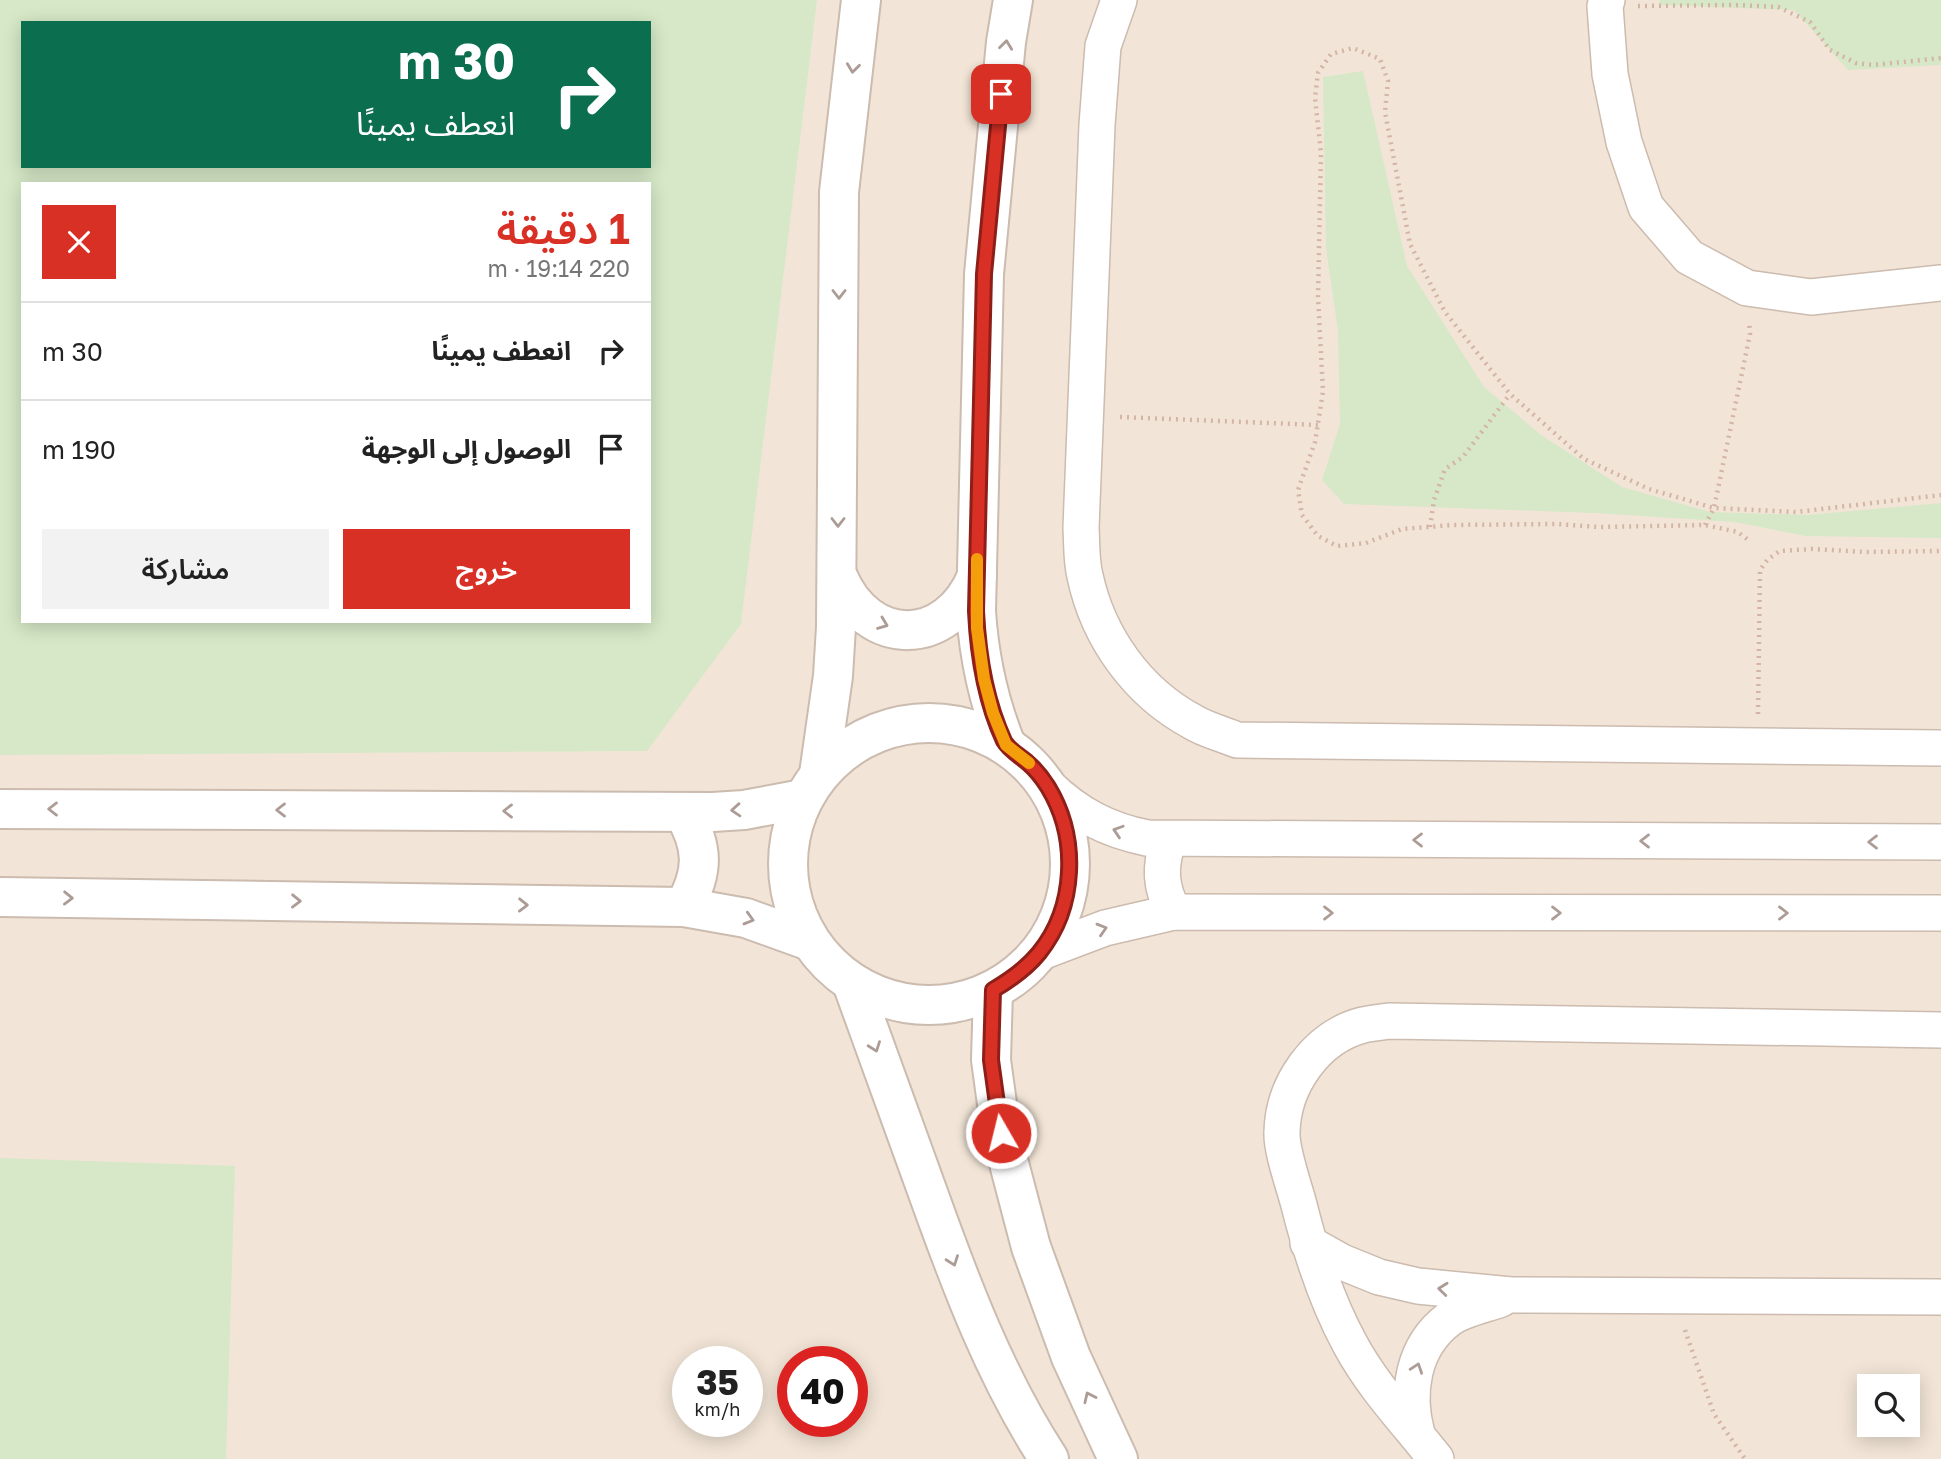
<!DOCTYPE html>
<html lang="ar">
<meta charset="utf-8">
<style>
:root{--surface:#fff;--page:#f2f2f2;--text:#222;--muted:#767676;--line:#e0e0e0;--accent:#d93025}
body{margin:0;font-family:"Golos Text","Noto Sans Arabic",sans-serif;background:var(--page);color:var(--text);direction:rtl;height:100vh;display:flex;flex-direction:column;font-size:26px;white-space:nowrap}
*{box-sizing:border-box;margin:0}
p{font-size:23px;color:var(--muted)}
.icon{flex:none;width:38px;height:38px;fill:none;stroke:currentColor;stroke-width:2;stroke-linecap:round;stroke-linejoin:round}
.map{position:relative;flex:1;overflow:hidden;direction:ltr}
.details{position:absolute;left:21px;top:182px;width:630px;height:441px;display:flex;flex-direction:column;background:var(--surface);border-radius:0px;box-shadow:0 4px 18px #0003;direction:rtl}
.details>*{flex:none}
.top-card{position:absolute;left:21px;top:21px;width:630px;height:147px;border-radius:0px;box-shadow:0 4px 18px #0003;direction:rtl;background:#0b6e4f;color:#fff;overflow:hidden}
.tools{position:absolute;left:1857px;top:1374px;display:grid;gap:14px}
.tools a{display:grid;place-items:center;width:63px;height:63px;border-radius:0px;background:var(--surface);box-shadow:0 4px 18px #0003;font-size:35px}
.speed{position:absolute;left:672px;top:1346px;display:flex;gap:14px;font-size:35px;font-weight:700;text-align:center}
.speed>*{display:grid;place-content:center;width:91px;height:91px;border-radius:50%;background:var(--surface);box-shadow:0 4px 18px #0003;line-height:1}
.speed small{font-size:18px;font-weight:400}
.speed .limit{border:10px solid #d22;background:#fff;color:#111}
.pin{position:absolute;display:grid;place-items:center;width:60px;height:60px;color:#fff;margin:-30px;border-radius:14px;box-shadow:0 4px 10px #0006}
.me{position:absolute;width:77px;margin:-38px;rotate:352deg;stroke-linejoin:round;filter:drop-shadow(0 0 5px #0008)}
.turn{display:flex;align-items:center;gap:24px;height:147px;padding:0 21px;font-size:32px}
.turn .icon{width:91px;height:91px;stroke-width:2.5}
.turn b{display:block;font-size:49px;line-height:60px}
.round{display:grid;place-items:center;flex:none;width:74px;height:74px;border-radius:0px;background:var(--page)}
.overview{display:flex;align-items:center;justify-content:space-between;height:119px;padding:0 21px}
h1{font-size:42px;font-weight:600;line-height:52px;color:var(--accent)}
.cta{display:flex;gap:14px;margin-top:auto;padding:14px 21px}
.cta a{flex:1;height:80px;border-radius:0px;background:var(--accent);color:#fff;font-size:28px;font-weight:600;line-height:80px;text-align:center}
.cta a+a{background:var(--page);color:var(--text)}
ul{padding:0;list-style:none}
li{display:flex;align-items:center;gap:21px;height:98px;padding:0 21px;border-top:2px solid var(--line)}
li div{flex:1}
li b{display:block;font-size:26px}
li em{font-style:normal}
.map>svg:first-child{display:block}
.residential{fill:#f2e5d7;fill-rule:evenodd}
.green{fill:#d6e8c7;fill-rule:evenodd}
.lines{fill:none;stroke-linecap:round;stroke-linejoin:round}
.minor-casing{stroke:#ccbbaf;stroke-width:38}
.tertiary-casing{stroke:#ccbbaf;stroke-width:42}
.path{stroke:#d4b5a5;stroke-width:4.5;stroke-dasharray:2 5;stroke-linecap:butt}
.minor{stroke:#fff;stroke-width:35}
.tertiary{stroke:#fff;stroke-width:38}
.oneway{stroke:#ac9c95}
.route-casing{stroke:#8d1f18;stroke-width:18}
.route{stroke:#d93025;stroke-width:12}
.slow{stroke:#f59e0b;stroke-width:12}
</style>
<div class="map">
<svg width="1941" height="1459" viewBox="0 0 1941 1459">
<rect width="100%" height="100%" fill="#fbf3e8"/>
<path class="residential" d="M0,0H1941V1459H0ZM23,23H649V166H23ZM23,184H649V621H23ZM688,1362H747V1421H688ZM793,1362H852V1421H793ZM1869,1386H1908V1424H1869Z"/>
<g class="green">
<path d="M0,0H817L741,624L647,751L0,755ZM23,23H649V166H23ZM23,184H649V621H23Z"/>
<polygon points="1660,0 1941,0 1941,65 1848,70 1794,10 1659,5"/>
<polygon points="1363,71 1407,266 1484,387 1541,435 1622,487 1710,512 1807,515 1941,503 1941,538 1805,536 1735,522 1595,513 1344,504 1322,480 1340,424 1338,331 1326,248 1323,77"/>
<polygon points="0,1158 235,1166 226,1459 0,1459"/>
</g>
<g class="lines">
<defs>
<g id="minor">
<path d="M1119,0L1103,46L1097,125L1081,528C1082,543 1081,560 1085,576C1098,637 1137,692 1193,722C1206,730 1223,734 1237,740L1941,748"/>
<polyline points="1607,0 1605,6 1610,74 1624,142 1646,207 1689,257 1747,288 1811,297 1941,283"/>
<path d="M1048,786C1077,814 1107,830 1147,838L1941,842"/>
<path d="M1169,839C1159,866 1160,888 1174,912"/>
<polyline points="1039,953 1105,928 1174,912 1941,913"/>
<polyline points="1308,1243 1342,1262 1379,1277 1418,1286 1511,1295 1941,1297"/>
<path d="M1417,1434C1406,1393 1412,1347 1449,1319C1463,1309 1485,1305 1501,1299"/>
<path d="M1436,1459C1407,1422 1373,1387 1350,1344C1326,1300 1311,1253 1299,1205C1294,1186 1281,1150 1282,1132C1283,1085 1316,1037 1363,1025C1372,1023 1381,1022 1389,1021L1941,1030"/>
</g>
<g id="tertiary">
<path d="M838,577C868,648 947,648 977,576"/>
<circle cx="929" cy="864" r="141"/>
<path d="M1006,745C988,700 979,658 976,611L984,274L1006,42L1013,0"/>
<polyline points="819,774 833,676 836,627 839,192 861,0"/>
<polyline points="0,809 713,812 744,810 803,799"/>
<path d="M683,812C704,847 704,872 684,907"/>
<polyline points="0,897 684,907 746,918 810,941"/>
<path d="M852,983C877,1053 903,1123 928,1193C961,1285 995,1376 1049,1459"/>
<polyline points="993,990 991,1060 1001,1133 1031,1247 1071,1357 1118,1459"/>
</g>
</defs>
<use href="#minor" class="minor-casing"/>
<use href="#tertiary" class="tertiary-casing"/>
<g class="path">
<polyline points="1638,6 1735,5 1778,7 1810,22 1830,50 1856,63 1874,65 1941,58"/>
<polyline points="1120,417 1318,425"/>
<polyline points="1705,525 1714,508 1750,334 1749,321"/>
<polyline points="1430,527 1434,500 1445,469 1463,457 1510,394"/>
<polyline points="1747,539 1738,532 1705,525 1599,527 1557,524 1453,525 1402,529 1366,543 1337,546 1318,536 1302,515 1298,490 1315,442 1323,392 1318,297 1321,153 1315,98 1318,73 1331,54 1353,48 1380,59 1388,81 1385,112 1410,244 1445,312 1510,394 1584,459 1649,489 1714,508 1796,512 1941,495"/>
<polyline points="1758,714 1760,570 1768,559 1780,551 1812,549 1866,552 1941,551"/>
<polyline points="1685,1330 1714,1414 1745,1459"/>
</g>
<use href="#minor" class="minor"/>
<use href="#tertiary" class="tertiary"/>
</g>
<defs><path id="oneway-chevron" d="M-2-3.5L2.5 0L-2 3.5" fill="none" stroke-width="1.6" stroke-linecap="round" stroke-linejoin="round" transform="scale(1.75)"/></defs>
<g class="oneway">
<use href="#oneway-chevron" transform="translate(1006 45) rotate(-83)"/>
<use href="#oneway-chevron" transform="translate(853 68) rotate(97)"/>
<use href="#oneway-chevron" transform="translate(839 294) rotate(90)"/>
<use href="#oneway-chevron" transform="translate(838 522) rotate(90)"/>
<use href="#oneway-chevron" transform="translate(883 624) rotate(21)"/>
<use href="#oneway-chevron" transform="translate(53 809) rotate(-180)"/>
<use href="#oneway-chevron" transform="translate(281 810) rotate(-180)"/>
<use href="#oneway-chevron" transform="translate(736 810) rotate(176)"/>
<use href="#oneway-chevron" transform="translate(508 811) rotate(-180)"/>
<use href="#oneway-chevron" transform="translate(1118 831) rotate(-162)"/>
<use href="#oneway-chevron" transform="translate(1418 840) rotate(-180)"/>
<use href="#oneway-chevron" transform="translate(1645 841) rotate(-180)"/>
<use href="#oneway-chevron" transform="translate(1873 842) rotate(-180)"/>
<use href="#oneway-chevron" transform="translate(68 898) rotate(1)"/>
<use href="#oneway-chevron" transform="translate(296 901) rotate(1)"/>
<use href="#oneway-chevron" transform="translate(523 905) rotate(1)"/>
<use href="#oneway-chevron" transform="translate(1328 913)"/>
<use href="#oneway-chevron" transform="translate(1556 913)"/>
<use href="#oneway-chevron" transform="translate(1783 913)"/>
<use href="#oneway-chevron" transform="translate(749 919) rotate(16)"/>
<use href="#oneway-chevron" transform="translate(1102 929) rotate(-17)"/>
<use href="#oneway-chevron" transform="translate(875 1047) rotate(70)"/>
<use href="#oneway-chevron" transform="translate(953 1261) rotate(70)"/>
<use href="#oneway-chevron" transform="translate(1443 1289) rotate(-174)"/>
<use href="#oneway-chevron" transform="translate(1417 1368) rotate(-71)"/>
<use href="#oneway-chevron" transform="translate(1089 1397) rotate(-115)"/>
</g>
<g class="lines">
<defs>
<path id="route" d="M1001,94L984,274L976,611C978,655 985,700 1004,741C1009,750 1020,756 1028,763C1035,769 1043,779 1048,787C1079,838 1076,907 1039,953C1026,969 1010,980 993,990L991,1060L1001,1133"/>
</defs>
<use href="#route" class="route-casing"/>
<use href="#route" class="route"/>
<polyline class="slow" points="977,559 977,628 984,679 993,713 1006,745 1029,763"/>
</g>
</svg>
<div class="tools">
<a><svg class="icon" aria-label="search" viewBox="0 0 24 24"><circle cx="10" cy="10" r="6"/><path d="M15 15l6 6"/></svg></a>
</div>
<div class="speed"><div>35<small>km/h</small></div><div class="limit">40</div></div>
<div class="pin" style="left:1001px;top:94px;background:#d93025"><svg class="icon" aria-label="arrive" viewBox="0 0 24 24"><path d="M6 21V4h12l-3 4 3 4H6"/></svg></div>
<svg class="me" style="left:1001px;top:1133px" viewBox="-20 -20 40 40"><circle r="17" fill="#d93025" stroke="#fff" stroke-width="3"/><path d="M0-11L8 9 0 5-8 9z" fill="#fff"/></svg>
<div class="top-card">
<div class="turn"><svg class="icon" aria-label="right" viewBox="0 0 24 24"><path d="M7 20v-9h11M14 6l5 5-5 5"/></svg><div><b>30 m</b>انعطف يمينًا</div></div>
</div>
<section class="details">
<div class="overview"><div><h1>1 دقيقة</h1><p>220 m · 19:14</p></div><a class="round" style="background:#d93025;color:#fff"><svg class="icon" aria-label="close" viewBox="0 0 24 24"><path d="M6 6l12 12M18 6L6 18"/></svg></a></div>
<ul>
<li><svg class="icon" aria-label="right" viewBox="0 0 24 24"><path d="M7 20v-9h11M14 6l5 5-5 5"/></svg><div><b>انعطف يمينًا</b></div><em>30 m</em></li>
<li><svg class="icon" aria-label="arrive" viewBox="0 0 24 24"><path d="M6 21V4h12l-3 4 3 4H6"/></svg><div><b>الوصول إلى الوجهة</b></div><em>190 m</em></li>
</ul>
<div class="cta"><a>خروج</a><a>مشاركة</a></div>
</section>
</div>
